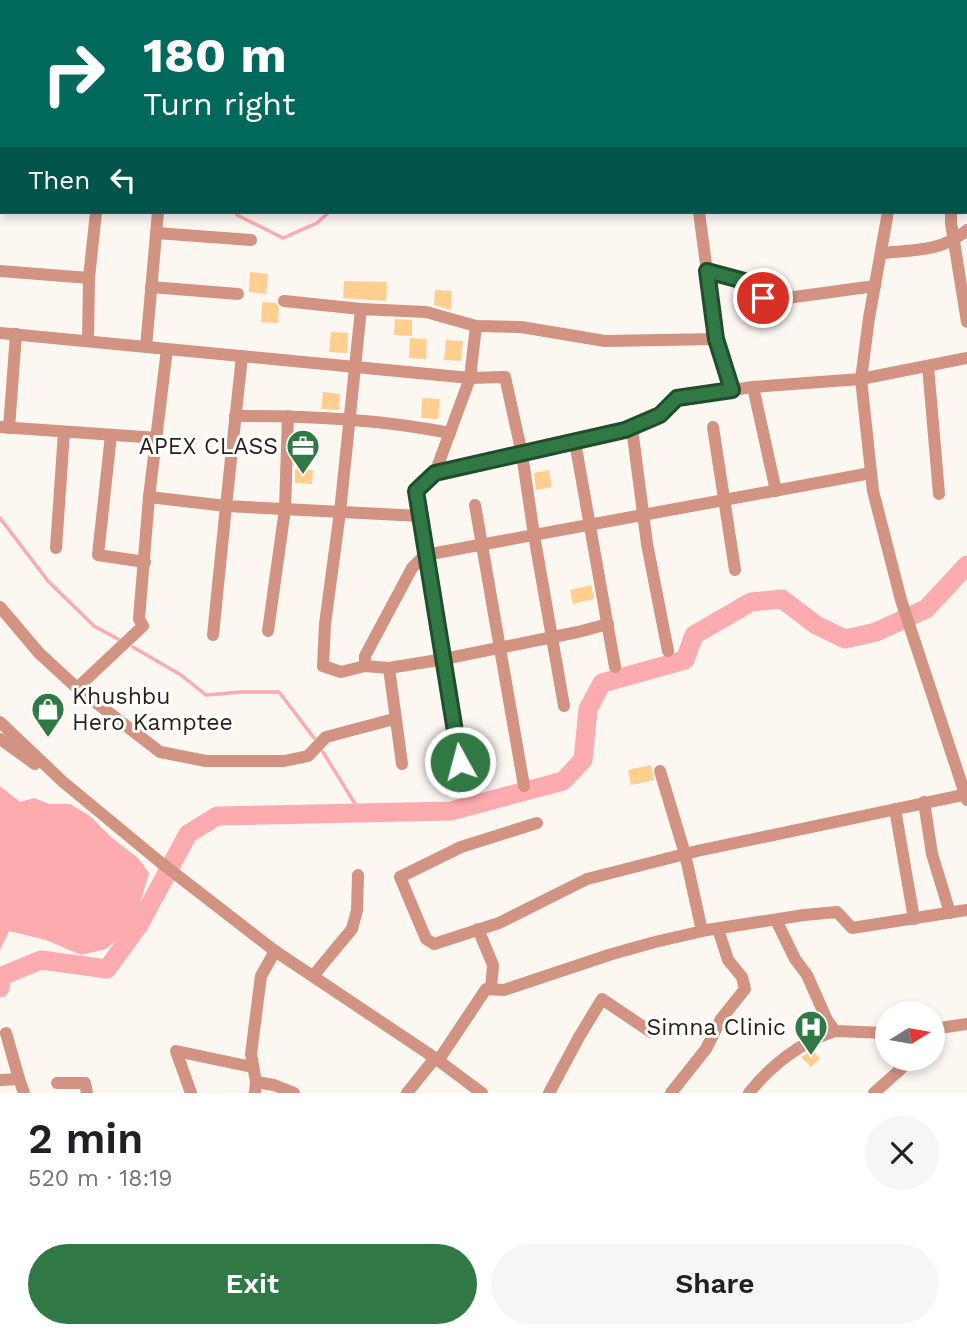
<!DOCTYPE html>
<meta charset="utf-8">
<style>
:root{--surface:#fff;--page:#f6f6f6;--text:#202124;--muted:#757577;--accent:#307844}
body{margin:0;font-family:"Work Sans",sans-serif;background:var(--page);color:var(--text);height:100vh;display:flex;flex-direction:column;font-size:26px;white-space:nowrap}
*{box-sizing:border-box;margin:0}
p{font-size:23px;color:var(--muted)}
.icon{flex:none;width:38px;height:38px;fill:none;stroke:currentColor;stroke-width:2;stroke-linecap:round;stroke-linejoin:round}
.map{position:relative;height:1093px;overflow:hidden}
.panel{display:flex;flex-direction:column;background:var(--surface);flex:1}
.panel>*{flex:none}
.guide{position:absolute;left:0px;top:0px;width:968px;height:214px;box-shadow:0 4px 10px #0003;background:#00695c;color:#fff;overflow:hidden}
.needle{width:46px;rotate:79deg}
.fabs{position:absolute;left:875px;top:1001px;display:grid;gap:14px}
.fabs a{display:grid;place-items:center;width:70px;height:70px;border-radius:50%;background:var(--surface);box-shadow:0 4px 10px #0003;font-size:35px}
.pin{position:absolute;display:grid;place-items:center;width:60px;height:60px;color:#fff;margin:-30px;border:4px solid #fff;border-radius:50%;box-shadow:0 2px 7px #0007}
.me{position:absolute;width:77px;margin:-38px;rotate:353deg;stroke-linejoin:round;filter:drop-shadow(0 0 5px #0008)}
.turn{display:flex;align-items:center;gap:24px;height:147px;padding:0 28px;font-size:32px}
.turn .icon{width:91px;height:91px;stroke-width:2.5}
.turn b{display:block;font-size:49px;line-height:60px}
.then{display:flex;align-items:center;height:66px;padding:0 28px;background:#0003;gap:14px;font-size:26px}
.round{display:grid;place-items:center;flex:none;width:74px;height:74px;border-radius:37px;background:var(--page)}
.head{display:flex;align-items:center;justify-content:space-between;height:119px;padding:0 28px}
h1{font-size:42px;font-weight:600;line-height:52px}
.action{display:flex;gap:14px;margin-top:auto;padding:14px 28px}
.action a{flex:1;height:80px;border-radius:42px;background:var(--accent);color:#fff;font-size:28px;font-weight:600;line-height:80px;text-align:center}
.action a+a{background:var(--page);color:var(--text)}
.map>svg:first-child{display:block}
.water{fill:#fcabaf}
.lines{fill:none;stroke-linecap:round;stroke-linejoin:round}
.stream{stroke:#fcabaf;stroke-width:3.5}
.river{stroke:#fcabaf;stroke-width:19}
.building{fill:#ffcf90}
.minor{stroke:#d29382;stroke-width:12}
.route-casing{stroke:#1f4e2c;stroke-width:18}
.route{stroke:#307844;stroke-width:12}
.labels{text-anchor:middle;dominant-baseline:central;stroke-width:6;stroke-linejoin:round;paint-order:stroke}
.poi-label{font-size:23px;fill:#2b1f17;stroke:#fff;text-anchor:end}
</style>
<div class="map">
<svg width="967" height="1093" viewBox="0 0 967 1093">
<rect width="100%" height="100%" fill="#fdf7f2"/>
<polygon class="water" points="0,786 20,802 34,798 49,804 70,804 90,816 112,838 138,858 149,873 138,911 124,934 106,949 81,955 46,940 9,931 0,950"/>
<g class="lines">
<g class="stream">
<polyline points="388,2 389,0"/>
<polyline points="629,2 631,0"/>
<polyline points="236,212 237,215 283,238 317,223 329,212"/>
<polyline points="0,518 48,581 94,626 118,639"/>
<polyline points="133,647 181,675 206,695 241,692 279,692 314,738"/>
<polyline points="323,752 360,812"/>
</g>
<polyline class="river" points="0,988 2,976 41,960 107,969 139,925 188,834 217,816 451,811 563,781 583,760 588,709 602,683 685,660 694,635 751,602 782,599 816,625 845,639 876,632 926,609 967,565"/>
</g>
<g class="building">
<polygon points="250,272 268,274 266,294 249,292"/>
<polygon points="344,281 387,282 386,301 343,298"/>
<polygon points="435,290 452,291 451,310 434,305"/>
<polygon points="262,302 276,303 279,308 278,323 261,322"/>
<polygon points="395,319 412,320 412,336 394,335"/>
<polygon points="331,332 348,333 347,353 329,352"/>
<polygon points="410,338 427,339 426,359 409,358"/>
<polygon points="446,340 463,341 461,361 444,360"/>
<polygon points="323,392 340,394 339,410 321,409"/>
<polygon points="422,398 440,399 438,419 421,418"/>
<polygon points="295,469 313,470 312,484 295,483"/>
<polygon points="549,470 552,487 536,490 534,473"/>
<polygon points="591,585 594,599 573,604 570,590"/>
<polygon points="651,765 654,780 631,785 628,770"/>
<polygon points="813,1050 820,1059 811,1067 801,1057"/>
</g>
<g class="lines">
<g class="minor">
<polyline points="153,0 155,2"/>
<polyline points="855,0 918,2"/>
<polyline points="120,2 120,0"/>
<polyline points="728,2 728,0"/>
<polyline points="945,2 945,0"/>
<polyline points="966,3 967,3"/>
<polyline points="0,66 2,65"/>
<polyline points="0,102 2,102"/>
<polyline points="966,162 967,160"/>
<polyline points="0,163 2,163"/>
<polyline points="699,212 716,339 732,390"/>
<polyline points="888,212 869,318 861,379 873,491 901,600 967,800"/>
<polyline points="951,212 951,223 967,322"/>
<polyline points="156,233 251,240"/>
<path d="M882,253C914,250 941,252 967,230"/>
<polyline points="0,271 89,278"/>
<polyline points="707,271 748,282 763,297 787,298 875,286"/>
<polyline points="151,287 238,294"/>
<polyline points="284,301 361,309"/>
<polyline points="476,326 470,378 505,377 522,454 534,535 564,706"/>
<polyline points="0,333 470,378 435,473"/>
<polyline points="88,341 89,278 96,212"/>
<polyline points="146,347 158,212"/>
<polyline points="167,349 149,497 139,619 143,626 77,688 160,752 206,761 284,761 308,756 326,737 394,719"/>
<polyline points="242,356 226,506 420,516"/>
<polyline points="928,366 939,494"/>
<polyline points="753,387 776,491"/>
<path d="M235,416C307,416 379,419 450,433"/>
<polyline points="0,427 158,438"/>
<polyline points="713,427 735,570"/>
<polyline points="9,428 16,334"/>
<polyline points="632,428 647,544 668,651"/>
<polyline points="111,435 98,555 145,562"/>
<polyline points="575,442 615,667"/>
<polyline points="149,497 226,506 213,635"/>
<polyline points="475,505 524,786"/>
<polyline points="56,548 64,432"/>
<polyline points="0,607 39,653 77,688"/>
<polyline points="608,624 578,632 444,659 416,491 435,473 625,431 660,415 677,398 753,387 861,379 967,358"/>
<polyline points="268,631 285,509 288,416"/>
<polyline points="365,666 365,656 412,568 425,555 871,473"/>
<polyline points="389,668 402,764"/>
<polyline points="0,722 62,781 160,862 275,951 435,1058 482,1093"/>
<polyline points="0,739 35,764"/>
<polyline points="660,771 685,854 702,931"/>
<polyline points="462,780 458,745 444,659 389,668 365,666 341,672 323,666 325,624 340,512 361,309 426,312 476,326 521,327 605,341 716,339"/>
<polyline points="924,802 932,854 950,913"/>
<polyline points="895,809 914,919"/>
<polyline points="537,823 461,847 400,877 426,939 434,944 499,923 587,879 697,851 967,794"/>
<polyline points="776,920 795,959 807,975 827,1020 835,1031 887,1033"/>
<polyline points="478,929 493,965 491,989"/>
<polyline points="313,976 352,929 357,910 358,875"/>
<polyline points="933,1029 967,1024"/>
<polyline points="6,1033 19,1079"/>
<polyline points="438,1061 486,989 504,990 612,954 655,942 707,930 804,915 837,912 852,928 967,910"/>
<polyline points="0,1080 19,1079 24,1093"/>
<polyline points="256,1082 274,1085 294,1093"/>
<polyline points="57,1083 85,1083 87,1093"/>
<polyline points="191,1093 176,1051 252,1067"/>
<polyline points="255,1093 256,1082 251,1054 261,976 275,951"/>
<polyline points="407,1093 435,1058"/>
<polyline points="549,1093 579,1037 602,999 651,1032"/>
<polyline points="671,1093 706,1049 721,1019 745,989 742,977 728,960 718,929"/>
<path d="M749,1093C771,1065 801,1042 835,1031"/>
<polyline points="874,1093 902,1068 902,1059"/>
</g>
</g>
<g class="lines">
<defs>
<polyline id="route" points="460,762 416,491 435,473 625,430 660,415 677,398 732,390 716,339 707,271 748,282 763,298"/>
</defs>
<use href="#route" class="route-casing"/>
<use href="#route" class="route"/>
</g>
<defs>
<symbol id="office-pin" viewBox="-11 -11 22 30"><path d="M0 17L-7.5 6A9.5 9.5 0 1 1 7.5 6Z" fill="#307844" stroke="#fff"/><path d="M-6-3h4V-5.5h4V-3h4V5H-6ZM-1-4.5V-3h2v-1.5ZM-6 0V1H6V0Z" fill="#fff"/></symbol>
<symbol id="shop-pin" viewBox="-11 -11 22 30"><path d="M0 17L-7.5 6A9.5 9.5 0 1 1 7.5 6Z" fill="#307844" stroke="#fff"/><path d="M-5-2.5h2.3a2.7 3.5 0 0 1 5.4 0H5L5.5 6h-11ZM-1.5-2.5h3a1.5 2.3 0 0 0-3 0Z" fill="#fff"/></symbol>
<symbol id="hospital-pin" viewBox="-11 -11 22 30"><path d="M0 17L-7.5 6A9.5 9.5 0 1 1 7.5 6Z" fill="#307844" stroke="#fff"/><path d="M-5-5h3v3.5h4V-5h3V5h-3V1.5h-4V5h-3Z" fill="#fff"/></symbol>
</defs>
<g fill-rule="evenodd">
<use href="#office-pin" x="284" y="427" width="38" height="52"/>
<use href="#shop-pin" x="29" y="690" width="38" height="52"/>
<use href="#hospital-pin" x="792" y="1008" width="38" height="52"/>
</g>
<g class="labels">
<g class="poi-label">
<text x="278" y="446">APEX CLASS</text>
<text x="72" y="696" text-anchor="start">Khushbu<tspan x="72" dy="26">Hero Kamptee</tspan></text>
<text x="786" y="1027">Simna Clinic</text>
</g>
</g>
</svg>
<div class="fabs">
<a><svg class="needle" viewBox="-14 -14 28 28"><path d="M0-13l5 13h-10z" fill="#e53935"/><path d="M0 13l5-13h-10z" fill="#757577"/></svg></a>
</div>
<div class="pin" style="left:763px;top:298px;background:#d93025"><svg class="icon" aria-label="arrive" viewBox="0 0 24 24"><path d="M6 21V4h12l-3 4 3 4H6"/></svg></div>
<svg class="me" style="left:460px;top:762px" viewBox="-20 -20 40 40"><circle r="17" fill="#307844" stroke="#fff" stroke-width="3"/><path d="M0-11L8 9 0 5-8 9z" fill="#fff"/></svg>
<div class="guide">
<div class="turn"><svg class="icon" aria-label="right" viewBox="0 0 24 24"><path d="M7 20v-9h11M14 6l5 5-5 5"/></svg><div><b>180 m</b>Turn right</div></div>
<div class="then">Then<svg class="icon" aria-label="left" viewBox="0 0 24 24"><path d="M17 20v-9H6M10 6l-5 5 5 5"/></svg></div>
</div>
</div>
<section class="panel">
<div class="head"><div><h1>2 min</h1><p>520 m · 18:19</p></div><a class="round"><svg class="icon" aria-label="close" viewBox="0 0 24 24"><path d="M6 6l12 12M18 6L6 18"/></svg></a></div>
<div class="action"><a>Exit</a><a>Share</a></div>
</section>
